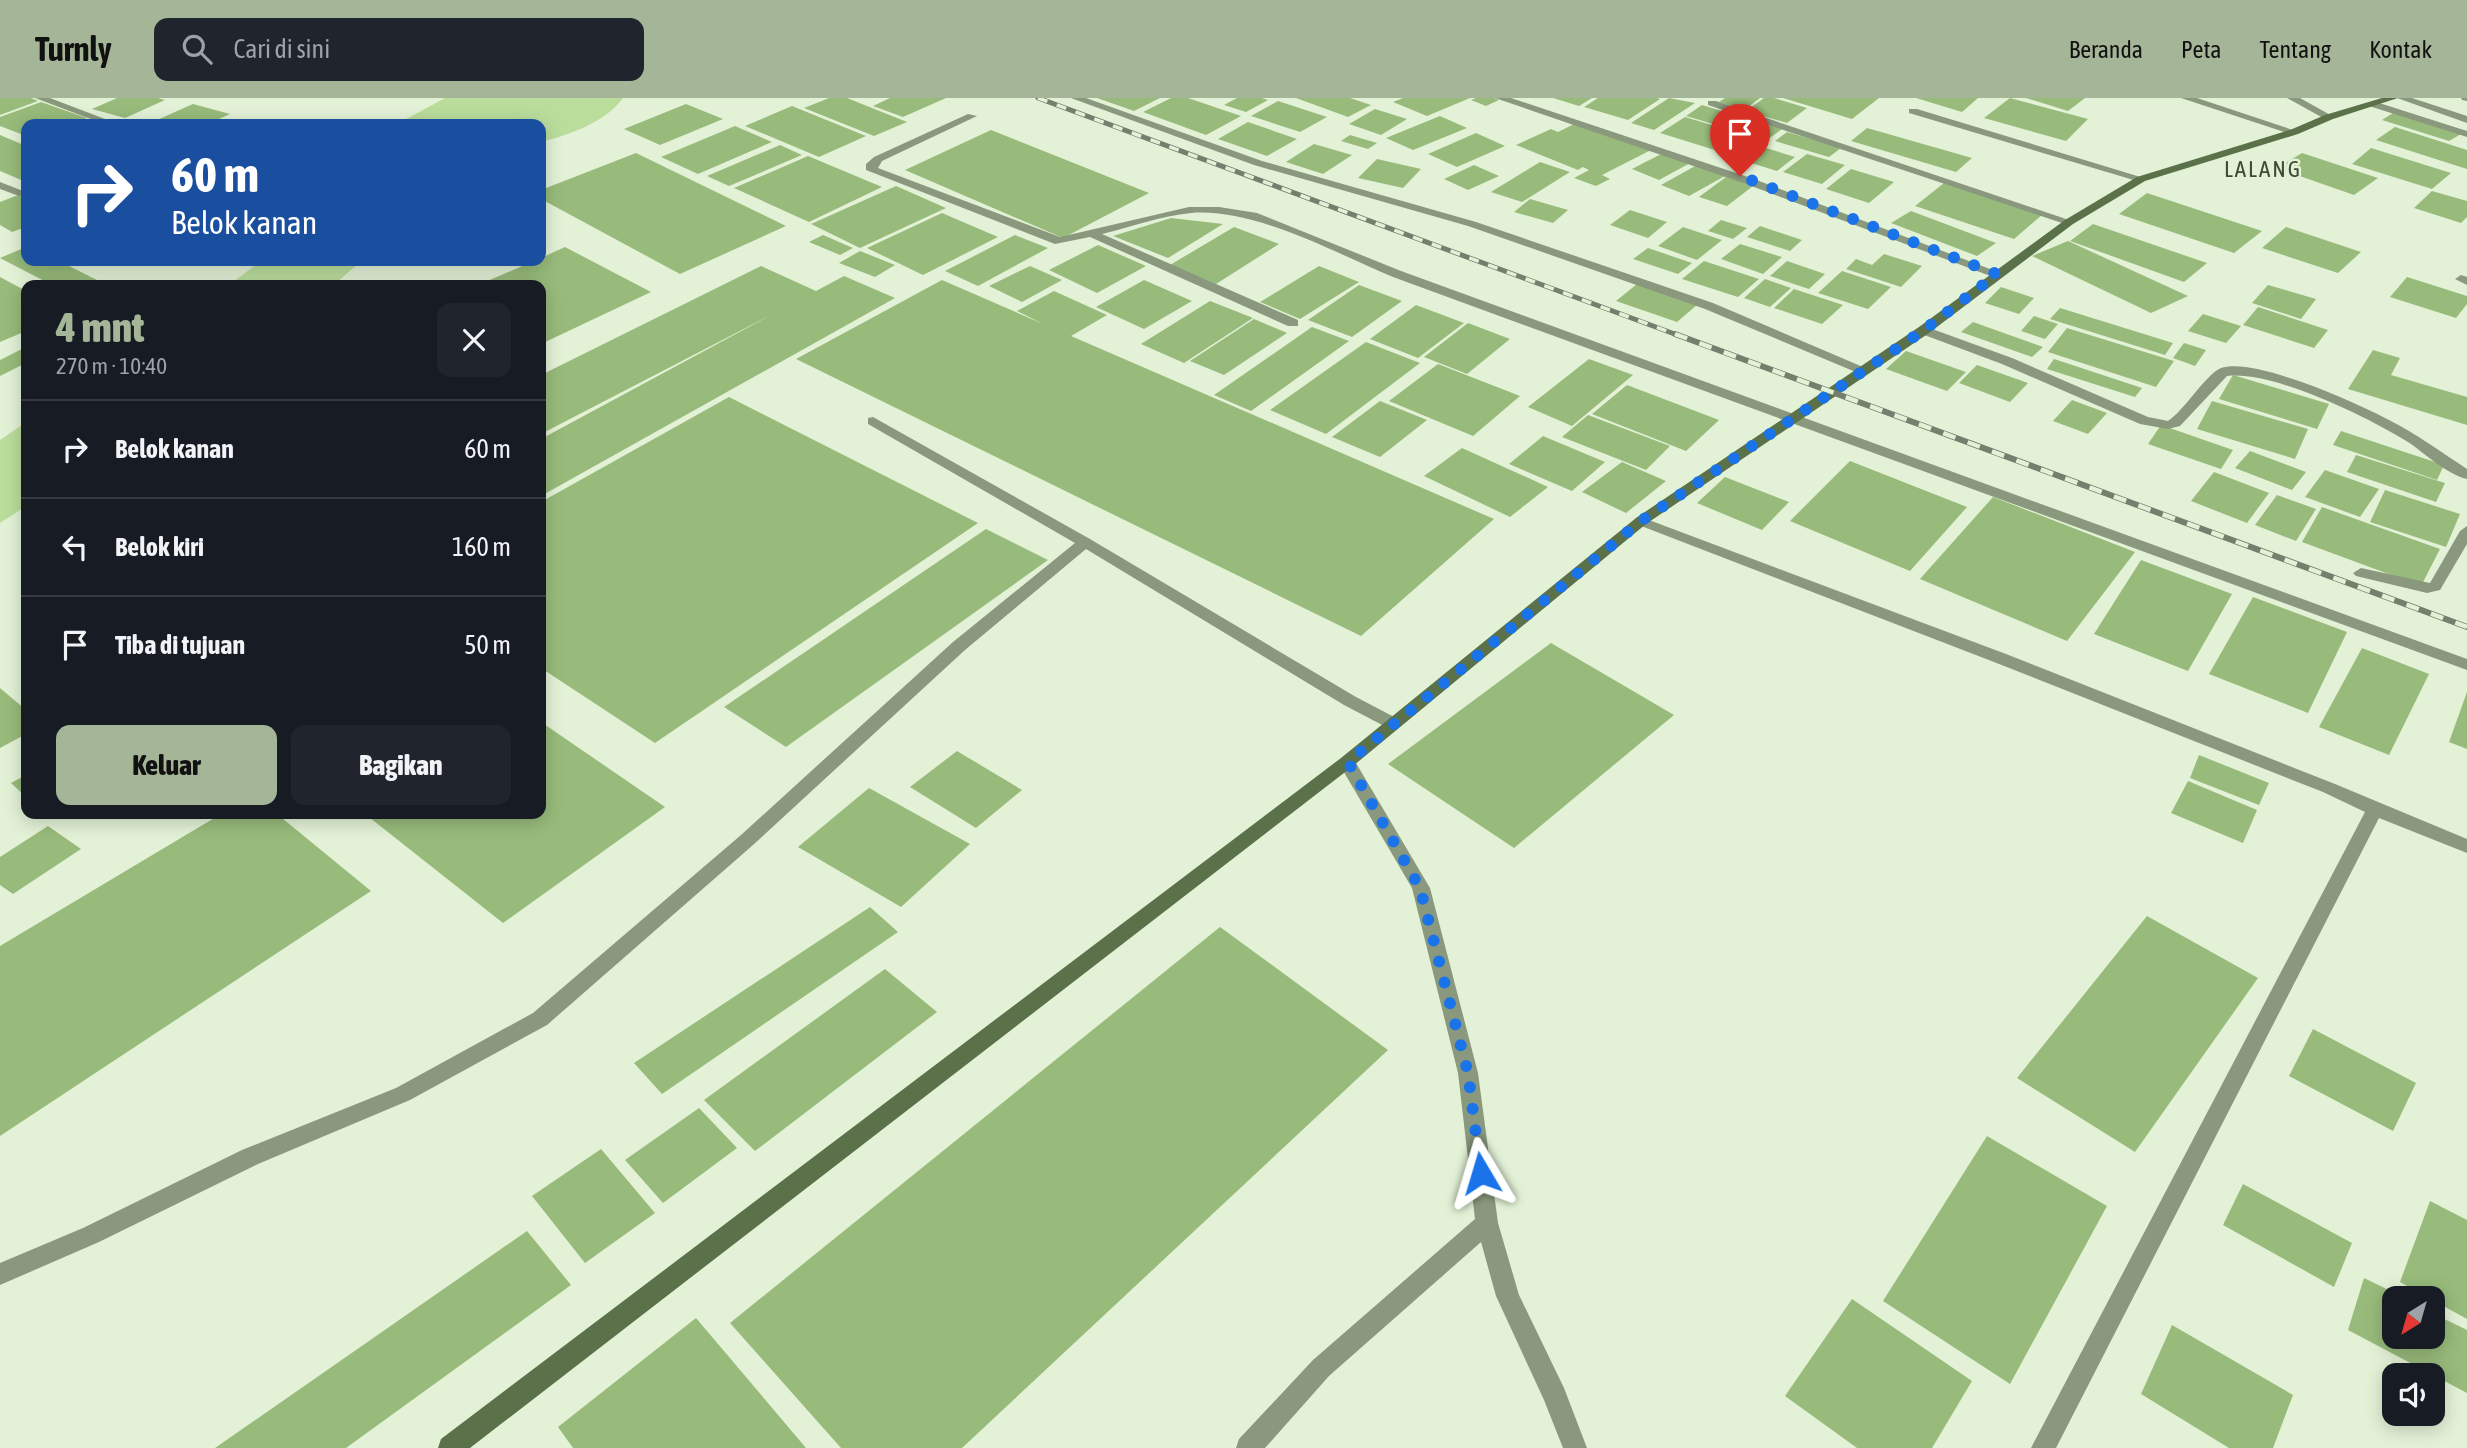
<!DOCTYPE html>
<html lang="id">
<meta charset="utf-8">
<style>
:root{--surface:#171b24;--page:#20242c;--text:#f1f3f6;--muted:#9ea1a6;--line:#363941;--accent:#a5b698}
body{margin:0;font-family:"Asap Condensed",sans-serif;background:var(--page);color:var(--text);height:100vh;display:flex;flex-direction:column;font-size:26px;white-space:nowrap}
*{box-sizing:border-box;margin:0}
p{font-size:23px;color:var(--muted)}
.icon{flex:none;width:38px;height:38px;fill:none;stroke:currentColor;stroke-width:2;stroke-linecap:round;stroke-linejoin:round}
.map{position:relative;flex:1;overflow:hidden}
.panel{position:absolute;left:21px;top:182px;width:525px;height:539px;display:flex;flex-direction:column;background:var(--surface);border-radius:14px;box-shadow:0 4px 18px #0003}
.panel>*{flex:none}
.banner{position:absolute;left:21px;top:21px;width:525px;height:147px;border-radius:14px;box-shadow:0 4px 18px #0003;background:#1a4fa0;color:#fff;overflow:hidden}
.needle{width:46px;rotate:217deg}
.controls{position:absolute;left:2382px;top:1188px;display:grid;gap:14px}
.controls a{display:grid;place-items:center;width:63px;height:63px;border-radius:14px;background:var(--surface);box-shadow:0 4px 18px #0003;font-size:35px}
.pin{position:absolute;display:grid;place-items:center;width:60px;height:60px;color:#fff;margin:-72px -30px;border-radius:50% 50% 50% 0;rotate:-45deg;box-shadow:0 0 7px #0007}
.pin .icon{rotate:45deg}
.me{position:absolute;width:77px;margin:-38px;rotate:353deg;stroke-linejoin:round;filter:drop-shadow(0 0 5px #0008)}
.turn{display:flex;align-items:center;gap:24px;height:147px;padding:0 35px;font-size:32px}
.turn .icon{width:91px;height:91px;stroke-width:2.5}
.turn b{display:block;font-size:49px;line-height:60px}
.round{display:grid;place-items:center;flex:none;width:74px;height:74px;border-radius:14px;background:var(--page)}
.headline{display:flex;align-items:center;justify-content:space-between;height:119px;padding:0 35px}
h1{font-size:42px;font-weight:800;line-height:52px;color:var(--accent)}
.primary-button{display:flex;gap:14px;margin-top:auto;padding:14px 35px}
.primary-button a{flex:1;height:80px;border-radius:14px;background:var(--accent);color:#111;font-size:28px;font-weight:800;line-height:80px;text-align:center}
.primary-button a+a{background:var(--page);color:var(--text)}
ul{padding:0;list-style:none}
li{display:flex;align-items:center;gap:21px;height:98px;padding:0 35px;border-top:2px solid var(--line)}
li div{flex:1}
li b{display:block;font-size:26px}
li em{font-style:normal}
header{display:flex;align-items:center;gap:42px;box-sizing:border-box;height:98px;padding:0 35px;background:var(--accent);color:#111}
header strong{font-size:33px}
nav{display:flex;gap:38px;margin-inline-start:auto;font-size:24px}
.search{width:490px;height:63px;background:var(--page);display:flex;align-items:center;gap:18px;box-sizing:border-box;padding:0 24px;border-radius:14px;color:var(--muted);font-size:26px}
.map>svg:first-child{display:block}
.water{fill:#badd9c}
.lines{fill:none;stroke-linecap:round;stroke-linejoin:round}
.river{fill:#badd9c;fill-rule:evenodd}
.building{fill:#98bb7b}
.lane{fill:#8a997e;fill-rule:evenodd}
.street{fill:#8a997e;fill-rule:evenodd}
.secondary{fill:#5b714a;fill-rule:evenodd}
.rail-far1-casing{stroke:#757f6d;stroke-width:5}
.rail-casing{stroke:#757f6d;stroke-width:6}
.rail-far1{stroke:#e3f2d7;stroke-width:3.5;stroke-dasharray:10;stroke-linecap:butt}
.rail{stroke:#e3f2d7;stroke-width:4.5;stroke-dasharray:13;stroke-linecap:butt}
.route{stroke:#1a73e8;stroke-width:12;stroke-dasharray:0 21.6}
.labels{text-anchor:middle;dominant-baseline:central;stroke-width:5;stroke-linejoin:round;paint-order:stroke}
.far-quarter-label{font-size:23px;letter-spacing:2px;fill:#3e4b34;stroke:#e3f2d7}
</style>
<header>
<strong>Turnly</strong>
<div class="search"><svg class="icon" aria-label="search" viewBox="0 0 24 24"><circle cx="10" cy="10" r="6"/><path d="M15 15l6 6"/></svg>Cari di sini</div>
<nav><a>Beranda</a><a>Peta</a><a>Tentang</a><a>Kontak</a></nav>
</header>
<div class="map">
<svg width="2467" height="1350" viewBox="0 0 2467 1350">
<rect width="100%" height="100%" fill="#e3f2d7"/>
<g class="water">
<polygon points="445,0 587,0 541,27 397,26"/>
<polygon points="261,163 361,163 334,187 229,187"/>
<polygon points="26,324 26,408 0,425 0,342"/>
</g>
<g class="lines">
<path class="river" d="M543,0H623C606,24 569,37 541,44V26H507L516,13Z"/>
</g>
<g class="building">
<polygon points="0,0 31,0 38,3 0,17"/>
<polygon points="117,0 158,0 165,2 125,20 92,11"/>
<polygon points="829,0 847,0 907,24 874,38 804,10"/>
<polygon points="890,0 946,0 903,19 873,8"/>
<polygon points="1097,0 1160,0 1134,13"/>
<polygon points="1171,0 1188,0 1241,18 1206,37 1143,14"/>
<polygon points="1237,0 1262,0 1268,2 1246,14 1224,7"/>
<polygon points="1296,0 1350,0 1371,7 1348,19"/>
<polygon points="1403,0 1470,0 1427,18 1393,4"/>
<polygon points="1476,0 1494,0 1499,2 1486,8 1471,2"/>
<polygon points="1553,0 1592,0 1579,8"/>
<polygon points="1598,0 1657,0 1660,1 1628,22 1584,9"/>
<polygon points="1669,0 1695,5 1654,32 1631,25"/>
<polygon points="1725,0 1760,0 1744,12 1719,4"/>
<polygon points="1764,0 1774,0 1807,10 1787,25 1746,13"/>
<polygon points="1783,0 1879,0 1852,21"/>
<polygon points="1916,0 1978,0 1962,14"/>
<polygon points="2010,0 2088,21 2066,43 1984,20"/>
<polygon points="2026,0 2085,0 2068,13"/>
<polygon points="1278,3 1327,19 1300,34 1251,18"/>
<polygon points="41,4 87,20 72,26 26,26 26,38 0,28 0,19"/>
<polygon points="193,6 230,16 208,26 148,26"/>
<polygon points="686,6 723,21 660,47 624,31"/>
<polygon points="1702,7 1782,31 1767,42 1686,18"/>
<polygon points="792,8 866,38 819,59 745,28"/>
<polygon points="1375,11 1407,21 1381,37 1349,26"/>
<polygon points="2393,15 2461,36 2449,43 2382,22"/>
<polygon points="1440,18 1467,30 1413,52 1386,40"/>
<polygon points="1685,19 1755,40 1731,57 1660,35"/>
<polygon points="1248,24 1297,41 1267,58 1218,41"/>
<polygon points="1578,24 1651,52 1602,77 1610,81 1596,88 1574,80 1589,72 1583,69 1578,72 1516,47 1551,31 1558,34"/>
<polygon points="735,28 772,44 698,76 661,59"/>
<polygon points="2395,29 2467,52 2467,71 2376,42"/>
<polygon points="1867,30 1972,60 1956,74 1851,43"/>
<polygon points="991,32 1149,95 1063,140 905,72"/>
<polygon points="1787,34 1841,50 1829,59 1775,43"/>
<polygon points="1476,35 1505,48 1457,69 1428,56"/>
<polygon points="0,37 26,48 26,84 0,73"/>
<polygon points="1350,37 1377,45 1368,51 1341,43"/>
<polygon points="1314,46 1352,57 1323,76 1286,64"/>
<polygon points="1753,46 1795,59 1777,73 1735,60"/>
<polygon points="780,47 802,57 729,88 707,78"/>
<polygon points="2371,50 2451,75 2432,91 2352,66"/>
<polygon points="1665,54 1692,64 1659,82 1632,71"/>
<polygon points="636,55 786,128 680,176 541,101 541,92"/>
<polygon points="2302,55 2378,80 2354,97 2277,70"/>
<polygon points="1807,56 1845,67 1822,86 1783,74"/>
<polygon points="808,58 882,89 809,124 734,90"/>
<polygon points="1377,61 1421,71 1403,90 1358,80"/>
<polygon points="1540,64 1570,74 1522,104 1491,94"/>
<polygon points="1474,67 1499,78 1468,92 1444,81"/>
<polygon points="1697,67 1725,78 1689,98 1661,87"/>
<polygon points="1851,71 1894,84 1869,105 1826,91"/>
<polygon points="1726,79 1753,88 1727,108 1699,99"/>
<polygon points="1944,85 2042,117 2014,141 1915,108"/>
<polygon points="896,88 946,110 860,150 811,126"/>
<polygon points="2432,93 2467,103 2467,119 2461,125 2414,110"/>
<polygon points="26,94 26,129 12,134 0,127 0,104"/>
<polygon points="2147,95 2262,133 2234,155 2119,116"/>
<polygon points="1530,101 1568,112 1553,125 1514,114"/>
<polygon points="1630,112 1667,124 1648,140 1610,127"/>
<polygon points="1911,113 1996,145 1977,158 1891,125"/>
<polygon points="942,115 998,139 923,177 867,150"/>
<polygon points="1171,120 1223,126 1168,160 1113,138"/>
<polygon points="1721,122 1747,130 1733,141 1708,133"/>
<polygon points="2093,126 2207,165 2184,184 2070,143"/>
<polygon points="1760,128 1802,142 1790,153 1747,139"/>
<polygon points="1234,129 1279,146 1216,186 1170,167"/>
<polygon points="1683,129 1722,142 1697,162 1658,148"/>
<polygon points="2286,129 2361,154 2338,175 2262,150"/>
<polygon points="823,137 853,150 840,157 809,144"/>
<polygon points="1015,137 1048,150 978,188 945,173"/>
<polygon points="2068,143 2188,198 2151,215 2032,158"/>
<polygon points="1740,146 1782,159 1763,176 1721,161"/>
<polygon points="1098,147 1146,168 1097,195 1049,172"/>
<polygon points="26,149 26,163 59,163 107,187 52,187 0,160"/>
<polygon points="565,149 651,194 541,246 541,187 478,187 534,163 541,163 541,160"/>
<polygon points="1648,150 1692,165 1678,176 1633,161"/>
<polygon points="860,153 895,167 875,179 839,165"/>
<polygon points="1884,156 1922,168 1901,189 1846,171 1856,161 1872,167"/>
<polygon points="1704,163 1759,181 1738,199 1682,181"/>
<polygon points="1787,163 1825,176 1809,191 1770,178"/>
<polygon points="761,168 816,193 844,178 895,200 541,398 541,341 769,218 541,336 541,277"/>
<polygon points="1030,168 1062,182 1022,204 989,188"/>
<polygon points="1319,168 1359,184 1300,221 1260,204"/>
<polygon points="1842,173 1891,189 1868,211 1818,195"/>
<polygon points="0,179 26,193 26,233 0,244"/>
<polygon points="2407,179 2467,198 2467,206 2456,220 2390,199"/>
<polygon points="1765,181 1791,190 1770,209 1744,200"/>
<polygon points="942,182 1043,226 1017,213 1054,193 1107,217 1071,238 1494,421 1361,538 796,261"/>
<polygon points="1144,182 1192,203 1144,231 1096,209"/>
<polygon points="1637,186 1697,207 1677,224 1616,203"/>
<polygon points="1359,187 1402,203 1352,239 1308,222"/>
<polygon points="2268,187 2316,201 2301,221 2252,205"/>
<polygon points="2001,189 2034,200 2019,216 1985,205"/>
<polygon points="1794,191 1843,207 1822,226 1774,210"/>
<polygon points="1210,203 1253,220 1184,265 1141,246"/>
<polygon points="1416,207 1464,225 1418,260 1370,241"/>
<polygon points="2258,209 2328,232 2314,250 2243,227"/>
<polygon points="2060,210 2173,245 2165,257 2050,221"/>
<polygon points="2203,216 2241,228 2226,245 2188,233"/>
<polygon points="2034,218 2058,226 2045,241 2021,233"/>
<polygon points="1254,221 1287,235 1224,277 1190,263"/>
<polygon points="1973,224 2043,249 2032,259 1961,234"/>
<polygon points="1468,225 1510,241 1467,276 1424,259"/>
<polygon points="1312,229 1349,243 1251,313 1214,297"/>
<polygon points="2067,230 2174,263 2156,289 2048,254"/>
<polygon points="1366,244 1420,265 1326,336 1270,312"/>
<polygon points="2184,245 2206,252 2195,268 2173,260"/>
<polygon points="26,249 26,265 0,278 0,262"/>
<polygon points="2373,252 2400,260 2391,277 2467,299 2467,327 2348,291"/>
<polygon points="1906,253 1966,274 1947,293 1886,271"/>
<polygon points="1589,261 1633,277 1572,328 1528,309"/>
<polygon points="2054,261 2142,290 2135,299 2047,271"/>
<polygon points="1438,266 1520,298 1473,338 1389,303"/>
<polygon points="1977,267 2028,285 2010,304 1959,285"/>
<polygon points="2233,277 2329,306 2317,331 2219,301"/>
<polygon points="1627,287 1719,322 1686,353 1592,316"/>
<polygon points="729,299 978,425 655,645 541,570 541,404"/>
<polygon points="2072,302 2107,315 2088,336 2053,323"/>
<polygon points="1380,303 1427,322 1380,359 1332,339"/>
<polygon points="2212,303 2308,331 2295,361 2197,331"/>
<polygon points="1588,317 1670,348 1646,372 1562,339"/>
<polygon points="2161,327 2233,352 2221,371 2148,346"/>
<polygon points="2341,333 2444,367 2437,382 2333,347"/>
<polygon points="1543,338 1605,364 1572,393 1509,366"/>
<polygon points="1462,350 1548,389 1510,419 1424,378"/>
<polygon points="2250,353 2306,374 2292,392 2235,370"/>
<polygon points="2356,357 2445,385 2436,404 2347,374"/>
<polygon points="1850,363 1967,409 1910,473 1790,423"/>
<polygon points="1622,364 1666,383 1626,415 1582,394"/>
<polygon points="2325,372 2379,391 2360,419 2305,399"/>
<polygon points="2214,374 2269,395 2247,425 2191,403"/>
<polygon points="1725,379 1789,404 1762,432 1697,405"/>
<polygon points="2385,392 2460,416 2446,449 2370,424"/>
<polygon points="2277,397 2316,411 2296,443 2255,427"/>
<polygon points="1993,399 2135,454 2067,543 1920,481"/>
<polygon points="2322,409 2440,451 2421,488 2302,444"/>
<polygon points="986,431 1048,462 786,649 724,609"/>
<polygon points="2141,462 2232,496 2188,573 2094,536"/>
<polygon points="2253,499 2347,534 2308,615 2209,576"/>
<polygon points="1551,545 1674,617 1514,750 1388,666"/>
<polygon points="2362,550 2429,576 2389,657 2319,629"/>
<polygon points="0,590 26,612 26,636 0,650"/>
<polygon points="2467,594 2467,651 2449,644"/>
<polygon points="541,624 665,709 503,825 365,716 541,716"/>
<polygon points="957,653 1022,692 976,730 910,689"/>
<polygon points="2199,657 2269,685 2259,707 2190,680"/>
<polygon points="26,677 26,699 11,685"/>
<polygon points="2188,683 2257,712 2243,745 2171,715"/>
<polygon points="869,690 970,746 901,809 798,749"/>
<polygon points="221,716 277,716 371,793 0,1038 0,848"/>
<polygon points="48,728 81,751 13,796 0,787 0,759"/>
<polygon points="870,809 898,834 662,996 634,965"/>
<polygon points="2147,818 2258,880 2135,1054 2017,980"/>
<polygon points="1220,829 1388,952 962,1350 841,1350 730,1225"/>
<polygon points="885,871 937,914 755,1053 704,1002"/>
<polygon points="2313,931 2416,985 2393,1033 2289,978"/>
<polygon points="699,1010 737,1050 663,1105 625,1062"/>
<polygon points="1987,1038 2107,1108 2010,1286 1883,1203"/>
<polygon points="601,1051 655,1115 585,1165 532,1098"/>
<polygon points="2243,1086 2352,1145 2334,1189 2223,1127"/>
<polygon points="2430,1103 2467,1122 2467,1221 2400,1184"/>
<polygon points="527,1133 571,1187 346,1350 215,1350"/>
<polygon points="2364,1180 2405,1200 2394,1200 2394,1239 2432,1239 2432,1215 2467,1232 2467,1295 2348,1232"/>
<polygon points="1852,1201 1972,1283 1932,1350 1857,1350 1785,1298"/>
<polygon points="696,1220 806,1350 573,1350 558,1329"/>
<polygon points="2172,1227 2293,1297 2273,1350 2229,1350 2141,1296"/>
</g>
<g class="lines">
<g class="lane">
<polygon points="2181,0 2197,0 2299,34 2290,36"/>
<polygon points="873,319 1090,441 1356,599 1398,621 1400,625 1398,629 1386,629 1344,607 1086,451 965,552 753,747 547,927 410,1002 258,1066 99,1144 0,1187 0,1165 83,1130 242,1052 396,990 533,915 741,737 953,544 1075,445 868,326 868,320"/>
</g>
<g class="street">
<polygon points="35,0 50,0 118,26 104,26"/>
<polygon points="1071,0 1086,0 1262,63 1476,124 1713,205 1870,272 1868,275 1858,275 1705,211 1468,128 1254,67"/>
<polygon points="1495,0 1511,0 1754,81 2003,176 1993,179 1746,86"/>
<polygon points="2287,0 2300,0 2334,19 2325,21"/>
<polygon points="2397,0 2412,0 2467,18 2467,25"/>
<polygon points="2461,0 2467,0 2467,3 2462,2"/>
<polygon points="1708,3 1716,3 2075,124 2065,126 1708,7"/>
<polygon points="2373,3 2467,33 2467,39 2369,8 2368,6"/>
<polygon points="1909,11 1917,11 2147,81 2137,83 1909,15"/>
<path d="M968,16L977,18L882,63L878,70L1060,139L1189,109H1219L1257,115L1401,173L2467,561V572L1393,179C1333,154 1255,110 1191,115C1161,118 1131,129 1102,136L1298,222V228H1288L1090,139L1055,146L866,72V66L874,59Z"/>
<polygon points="0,84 23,93 25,95 19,98 0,91"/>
<polygon points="2461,177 2467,179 2467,187 2455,181"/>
<path d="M1924,228L2012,260L2148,319L2168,323C2184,313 2206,276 2221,270C2255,259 2357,305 2389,322C2417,336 2441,354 2467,371V381C2446,376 2426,356 2408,344C2367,319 2275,273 2227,278L2180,328L2168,331L2140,326L2002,266L1919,235V229Z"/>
<polygon points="1641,419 2006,556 2335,686 2467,741 2467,755 2379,720 2056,1350 2031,1350 2365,714 2323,694 1994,564 1636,426 1634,423 1636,420"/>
<polygon points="2467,428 2467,446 2440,492 2427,495 2356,478 2353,475 2361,470 2430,485 2460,433"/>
<polygon points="1347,658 1353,660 1430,790 1478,975 1498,1125 1519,1197 1564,1290 1587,1350 1563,1350 1544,1302 1496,1198 1481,1144 1329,1278 1265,1350 1236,1350 1239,1341 1313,1262 1475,1121 1458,975 1412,790 1338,664"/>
</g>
<polygon class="secondary" points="2382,0 2398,0 2333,21 2298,36 2145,83 2073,126 1929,235 1646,426 1353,668 470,1350 438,1350 441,1341 1341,660 1636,420 1919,229 2065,122 2137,79 2290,32 2325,17"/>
<defs>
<polyline id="rail-far1" points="1038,0 1680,238"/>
<polyline id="rail" points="1675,236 2467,529"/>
</defs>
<use href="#rail-far1" class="rail-far1-casing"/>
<use href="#rail" class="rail-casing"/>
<use href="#rail-far1" class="rail-far1"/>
<use href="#rail" class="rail"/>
</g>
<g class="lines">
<polyline class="route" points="1481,1075 1468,975 1420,790 1348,664 1641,423 1924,232 1997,176 1740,78"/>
</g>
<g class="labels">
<g class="far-quarter-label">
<text x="2263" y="71">LALANG</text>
</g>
</g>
</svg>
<div class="controls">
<a><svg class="needle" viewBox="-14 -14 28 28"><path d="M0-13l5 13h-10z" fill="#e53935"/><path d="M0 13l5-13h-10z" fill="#9ea1a6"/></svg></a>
<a><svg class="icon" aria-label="sound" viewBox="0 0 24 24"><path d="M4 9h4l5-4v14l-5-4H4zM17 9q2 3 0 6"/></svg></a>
</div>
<div class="pin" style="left:1740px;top:78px;background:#d93025"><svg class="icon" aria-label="arrive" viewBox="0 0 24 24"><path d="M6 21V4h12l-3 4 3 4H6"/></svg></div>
<svg class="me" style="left:1481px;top:1075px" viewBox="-20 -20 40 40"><path d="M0-17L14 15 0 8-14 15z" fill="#1a73e8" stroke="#fff" stroke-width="4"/></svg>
<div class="banner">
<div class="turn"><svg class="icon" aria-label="right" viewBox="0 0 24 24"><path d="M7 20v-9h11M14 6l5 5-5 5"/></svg><div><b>60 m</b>Belok kanan</div></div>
</div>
<section class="panel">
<div class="headline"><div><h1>4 mnt</h1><p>270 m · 10:40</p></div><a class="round"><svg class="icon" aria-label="close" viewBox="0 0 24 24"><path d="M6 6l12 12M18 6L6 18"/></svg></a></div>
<ul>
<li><svg class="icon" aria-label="right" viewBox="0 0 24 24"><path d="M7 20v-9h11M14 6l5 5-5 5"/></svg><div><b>Belok kanan</b></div><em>60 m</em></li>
<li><svg class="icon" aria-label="left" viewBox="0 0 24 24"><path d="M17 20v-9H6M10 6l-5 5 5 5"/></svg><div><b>Belok kiri</b></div><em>160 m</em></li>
<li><svg class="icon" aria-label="arrive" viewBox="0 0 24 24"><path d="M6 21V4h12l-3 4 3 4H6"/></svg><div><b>Tiba di tujuan</b></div><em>50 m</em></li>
</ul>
<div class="primary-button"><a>Keluar</a><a>Bagikan</a></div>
</section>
</div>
